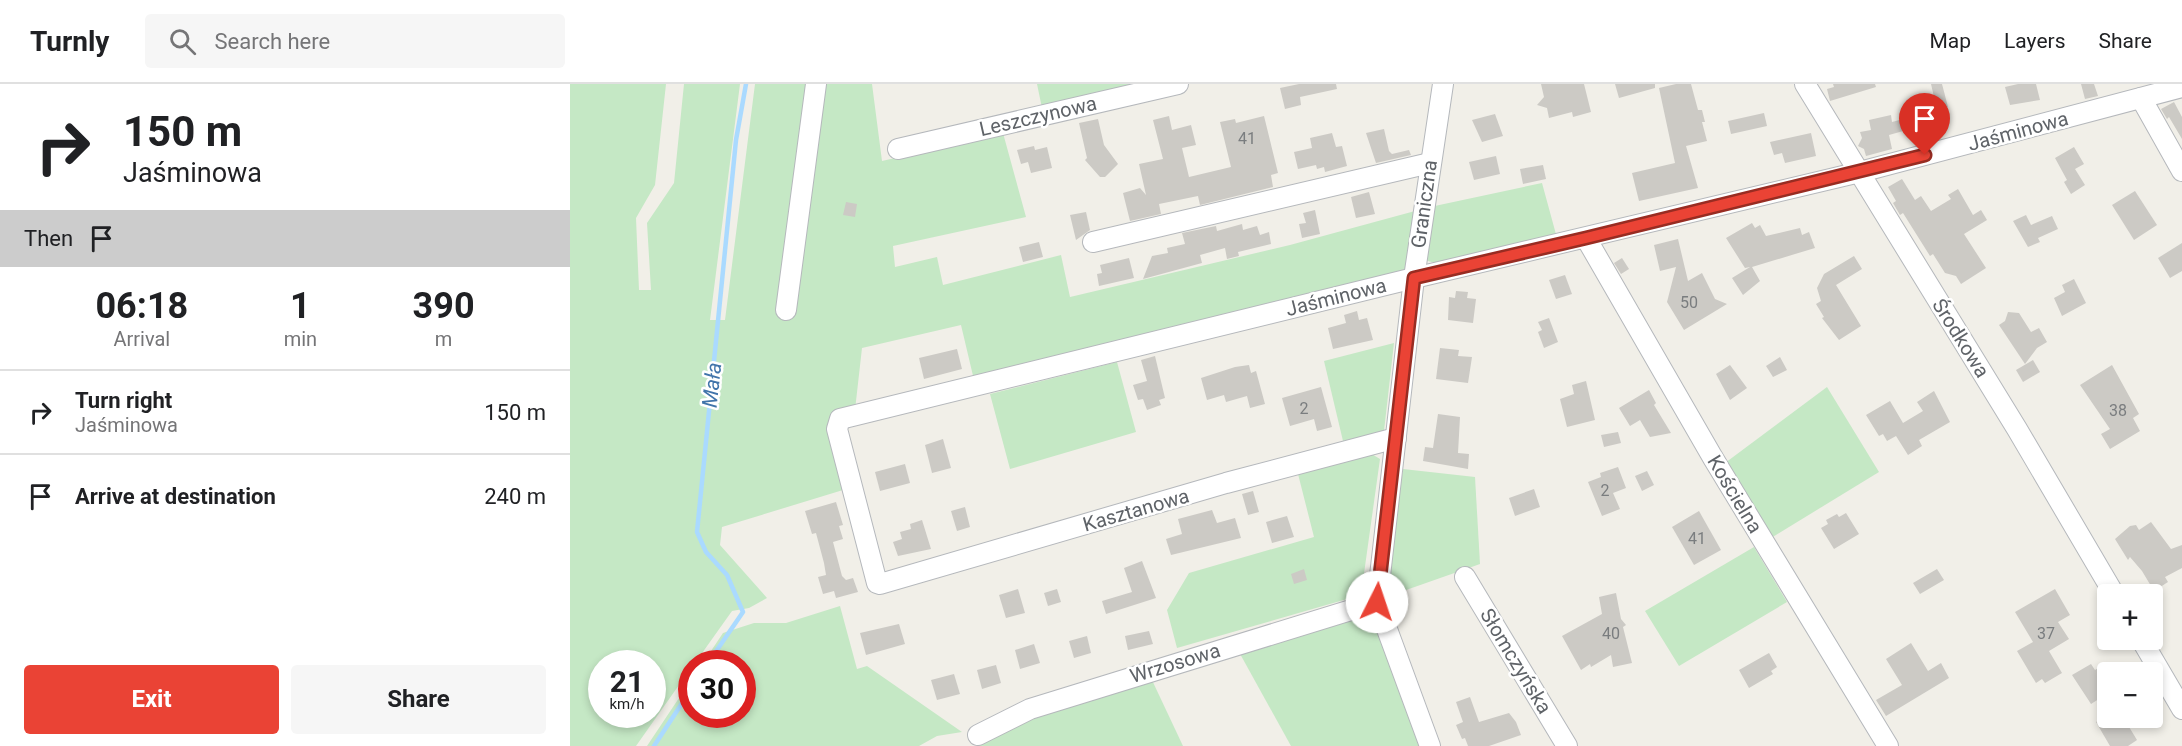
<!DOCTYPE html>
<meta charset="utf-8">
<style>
:root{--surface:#fff;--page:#f6f6f6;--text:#202124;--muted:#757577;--line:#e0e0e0;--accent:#ea4335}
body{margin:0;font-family:Roboto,sans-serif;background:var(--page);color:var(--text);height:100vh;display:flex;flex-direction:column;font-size:22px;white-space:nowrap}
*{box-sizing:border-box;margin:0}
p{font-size:20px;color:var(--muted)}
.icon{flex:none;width:33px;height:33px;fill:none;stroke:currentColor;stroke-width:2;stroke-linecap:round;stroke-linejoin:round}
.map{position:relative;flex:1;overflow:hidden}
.details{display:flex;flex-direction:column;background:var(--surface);width:570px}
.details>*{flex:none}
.guide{background:#fff;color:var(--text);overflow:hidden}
.tools{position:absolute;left:1527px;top:500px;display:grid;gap:12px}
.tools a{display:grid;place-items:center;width:66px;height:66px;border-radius:6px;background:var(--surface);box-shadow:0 3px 9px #0003;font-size:30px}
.speed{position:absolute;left:18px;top:566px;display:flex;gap:12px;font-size:30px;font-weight:700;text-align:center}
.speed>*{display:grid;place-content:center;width:78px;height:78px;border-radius:50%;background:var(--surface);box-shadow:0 3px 9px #0003;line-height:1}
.speed small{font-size:15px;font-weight:400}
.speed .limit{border:9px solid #d22;background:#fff;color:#111}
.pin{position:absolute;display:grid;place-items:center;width:51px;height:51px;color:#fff;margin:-62px -26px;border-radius:50% 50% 50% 0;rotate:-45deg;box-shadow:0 0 6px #0007}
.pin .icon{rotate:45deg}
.me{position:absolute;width:66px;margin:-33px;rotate:4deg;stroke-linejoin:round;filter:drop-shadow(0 0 4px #0008)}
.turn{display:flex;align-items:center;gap:21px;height:126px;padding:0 24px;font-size:27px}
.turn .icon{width:78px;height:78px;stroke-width:2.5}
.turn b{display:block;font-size:42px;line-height:51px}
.then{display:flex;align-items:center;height:57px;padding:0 24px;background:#0003;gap:12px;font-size:22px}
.eta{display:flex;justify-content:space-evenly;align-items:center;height:102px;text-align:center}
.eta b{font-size:36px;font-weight:700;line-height:42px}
.action{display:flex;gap:12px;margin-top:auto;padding:12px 24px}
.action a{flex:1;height:69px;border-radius:6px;background:var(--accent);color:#fff;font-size:24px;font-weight:700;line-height:69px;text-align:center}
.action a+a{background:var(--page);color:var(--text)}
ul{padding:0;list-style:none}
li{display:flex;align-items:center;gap:18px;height:84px;padding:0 24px;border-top:2px solid var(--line)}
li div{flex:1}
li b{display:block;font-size:22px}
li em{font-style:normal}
header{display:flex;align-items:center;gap:36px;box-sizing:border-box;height:84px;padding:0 30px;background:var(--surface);border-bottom:2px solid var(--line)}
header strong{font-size:28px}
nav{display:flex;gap:33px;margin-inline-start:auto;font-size:21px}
.search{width:420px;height:54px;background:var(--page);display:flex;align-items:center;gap:15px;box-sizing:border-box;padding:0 21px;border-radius:6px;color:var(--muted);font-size:22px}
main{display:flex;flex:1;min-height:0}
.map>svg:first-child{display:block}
.green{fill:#c5e8c5;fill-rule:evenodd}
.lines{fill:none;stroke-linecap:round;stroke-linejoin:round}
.stream{stroke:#aadaff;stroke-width:4.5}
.building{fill:#cccac5}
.minor-casing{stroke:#b5b8bc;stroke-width:22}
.minor{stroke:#fff;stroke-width:20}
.route-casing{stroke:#982c22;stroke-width:15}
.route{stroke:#ea4335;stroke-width:10}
.labels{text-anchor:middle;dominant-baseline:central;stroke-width:5;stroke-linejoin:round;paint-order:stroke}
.number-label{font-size:16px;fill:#7a7d7f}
.street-label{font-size:20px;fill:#5f6368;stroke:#fff}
.water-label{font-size:21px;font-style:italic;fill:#4174aa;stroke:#fff}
</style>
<header>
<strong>Turnly</strong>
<div class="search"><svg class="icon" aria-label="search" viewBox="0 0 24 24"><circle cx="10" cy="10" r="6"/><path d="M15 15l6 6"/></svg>Search here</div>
<nav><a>Map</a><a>Layers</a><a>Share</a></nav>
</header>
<main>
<section class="details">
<div class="guide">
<div class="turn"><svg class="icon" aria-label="right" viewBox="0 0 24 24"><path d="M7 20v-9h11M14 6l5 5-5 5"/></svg><div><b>150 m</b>Jaśminowa</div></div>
<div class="then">Then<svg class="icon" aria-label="arrive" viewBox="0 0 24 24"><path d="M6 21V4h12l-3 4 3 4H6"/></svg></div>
</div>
<div class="eta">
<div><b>06:18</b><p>Arrival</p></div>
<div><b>1</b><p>min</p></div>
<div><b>390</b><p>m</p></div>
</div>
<ul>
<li><svg class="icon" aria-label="right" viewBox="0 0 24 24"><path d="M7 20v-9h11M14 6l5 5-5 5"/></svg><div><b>Turn right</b><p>Jaśminowa</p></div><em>150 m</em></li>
<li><svg class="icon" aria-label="arrive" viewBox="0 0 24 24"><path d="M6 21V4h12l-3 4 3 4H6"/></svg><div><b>Arrive at destination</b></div><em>240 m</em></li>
</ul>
<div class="action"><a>Exit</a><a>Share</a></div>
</section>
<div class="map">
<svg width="1612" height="662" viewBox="0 0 1612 662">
<rect width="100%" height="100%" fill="#f1efe8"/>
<g class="green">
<path d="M0,0H96L85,101L66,134L69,206H81L77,139L104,99L114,0H170L140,236H155L185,0H302L312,77L433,49L456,133L323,162L325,183L367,173L373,201L491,171L500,213L720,161L845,127L837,185L832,192L404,296L391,241L292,264L285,326L261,352L273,406L152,443L150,461L197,514L179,524L162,527L125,579H122L121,584L66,662H0ZM32,579H82V630H32Z"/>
<polygon points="467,0 578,0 472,24"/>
<polygon points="972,99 987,154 871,181 855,176 860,123"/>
<polygon points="824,259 814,347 773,357 754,277"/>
<polygon points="547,278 566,348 440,385 420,310"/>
<polygon points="1257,303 1309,388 1201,454 1155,379"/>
<polygon points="800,369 810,375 791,511 607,564 597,526 619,489 744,453 728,390"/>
<polygon points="833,385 905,393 910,480 819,512 815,505"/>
<polygon points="1184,463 1217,518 1109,582 1075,527"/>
<polygon points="270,522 287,585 297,582 392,648 367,652 349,662 77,662 121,596 122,630 172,630 172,579 133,579 153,549 184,539 216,539"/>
<polygon points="802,531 850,662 721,662 669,568"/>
<polygon points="581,594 613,662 406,662 462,634"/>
</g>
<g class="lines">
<g class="stream">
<polyline points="138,579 173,528 157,491 136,468 127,448 166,56 176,0"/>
<polyline points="84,662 122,604"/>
</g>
</g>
<g class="building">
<polygon points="729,0 766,0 767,5 730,13 731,21 715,25 710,4"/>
<polygon points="971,0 1014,0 1021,28 1003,33 1002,28 979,34 977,24 967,21 974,13"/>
<polygon points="1045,0 1085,0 1085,4 1049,14"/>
<polygon points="1106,0 1121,0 1128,26 1132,26 1135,38 1132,38 1137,57 1116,62 1128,104 1069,117 1062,89 1105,79 1089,4"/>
<polygon points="1263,0 1305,0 1306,3 1260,17 1257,5 1264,3"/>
<polygon points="1361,0 1372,0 1378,23 1367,26"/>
<polygon points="1448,0 1466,0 1470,16 1440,21 1435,3"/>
<polygon points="1511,0 1524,0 1528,12 1515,15"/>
<polygon points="1604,18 1612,33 1612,55 1599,33 1597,35 1591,25"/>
<polygon points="1363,27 1367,42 1355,46 1351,42 1319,51 1322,65 1296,72 1294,65 1288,62 1292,54 1290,48 1301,46 1299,36 1321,31 1322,38"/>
<polygon points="1194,29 1197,42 1161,50 1158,37"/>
<polygon points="925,30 933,52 912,58 902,36"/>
<polygon points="599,32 602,46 621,41 626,61 612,64 619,93 661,83 650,38 665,35 666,39 694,32 708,89 701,91 703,103 630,121 628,112 589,120 591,130 560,137 553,109 570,104 576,111 569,80 593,75 583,36"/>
<polygon points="528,35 534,61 548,80 535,93 530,93 515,76 517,74 509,39"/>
<polygon points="814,45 819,67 822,70 839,66 841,71 806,79 796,49"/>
<polygon points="762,49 766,63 772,62 777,82 755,88 754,83 747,85 746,81 728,85 724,68 742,64 740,54"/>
<polygon points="1241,49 1246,72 1215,79 1212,69 1204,71 1200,58"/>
<polygon points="464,62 465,66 477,63 482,84 461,89 458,78 451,80 447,66"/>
<polygon points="1504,63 1514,80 1505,85 1515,101 1501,110 1494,98 1497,96 1485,74"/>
<polygon points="926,72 930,90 904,96 899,78"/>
<polygon points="973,81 976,95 953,100 950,85"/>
<polygon points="1332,95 1345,116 1351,112 1361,127 1381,115 1378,111 1388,105 1403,131 1411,126 1417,136 1394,150 1416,184 1391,200 1386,192 1375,189 1363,170 1360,172 1333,129 1330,131 1323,119 1326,117 1318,103"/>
<polygon points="1565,107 1587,141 1564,156 1542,121"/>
<polygon points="799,108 805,130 786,134 781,113"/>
<polygon points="276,118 287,120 285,133 273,131"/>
<polygon points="745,126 750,150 732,154 729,140 736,139 733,129"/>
<polygon points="516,128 520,146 506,156 500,131"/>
<polygon points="1456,131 1461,141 1482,132 1488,145 1468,154 1470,158 1458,163 1443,137"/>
<polygon points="1182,139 1185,144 1190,141 1196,152 1230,144 1232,151 1239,148 1245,164 1182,183 1190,197 1173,211 1162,194 1180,183 1175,184 1156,154"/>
<polygon points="672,140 673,146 687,142 690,151 699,148 701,160 668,168 669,172 657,175 655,164 630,171 632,179 573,195 582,172 598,169 597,164 615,160 612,149 646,142 647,147"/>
<polygon points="1108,155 1118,197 1132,189 1145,215 1157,220 1114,246 1097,218 1106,183 1090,187 1084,161"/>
<polygon points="469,158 473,173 453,178 449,163"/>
<polygon points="1612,159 1612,187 1600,194 1588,174"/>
<polygon points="1284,172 1292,185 1266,201 1291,242 1269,256 1252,234 1254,233 1246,220 1251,217 1247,204 1254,190"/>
<polygon points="559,174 564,194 529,202 527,190 532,189 530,181"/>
<polygon points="1052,174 1059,185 1051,190 1044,179"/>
<polygon points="995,191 1002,210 986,215 979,196"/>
<polygon points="1504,195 1516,219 1492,232 1484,214 1495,208 1492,201"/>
<polygon points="886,207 898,208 897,214 906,215 903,239 878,236 879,213 885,214"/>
<polygon points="787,227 789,236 797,234 803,256 763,265 758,244 776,239 774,231"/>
<polygon points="1438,228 1449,229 1461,248 1469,244 1477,258 1467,264 1455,280 1429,241 1435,237"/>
<polygon points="979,234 988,258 974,264 968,248 972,246 968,238"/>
<polygon points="870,264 889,266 888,272 902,273 898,299 866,295"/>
<polygon points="387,265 392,285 354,295 349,274"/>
<polygon points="585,272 595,314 589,316 591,321 577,326 573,315 568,316 563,301 577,297 571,276"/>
<polygon points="1210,273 1217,286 1203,293 1196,282"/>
<polygon points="1463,276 1470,288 1453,298 1446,286"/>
<polygon points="679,281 681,289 686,287 695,320 680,324 677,312 656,318 654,311 637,316 631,294 665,283"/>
<polygon points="1160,281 1177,304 1160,316 1146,290"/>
<polygon points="1542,281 1569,330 1563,334 1570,347 1540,365 1531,350 1540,345 1510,301"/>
<polygon points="1016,297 1025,336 997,343 990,315 1004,310 1002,301"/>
<polygon points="751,303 762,343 747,347 744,335 720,342 712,314"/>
<polygon points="1079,306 1086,319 1084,321 1101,349 1080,353 1070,336 1060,342 1049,324"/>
<polygon points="1364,307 1380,338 1349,356 1352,362 1338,371 1326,352 1317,357 1313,350 1309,352 1296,331 1320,317 1333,339 1353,327 1347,318"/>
<polygon points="868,330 890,333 888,369 899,370 898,385 853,377 855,363 863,364"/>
<polygon points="1048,348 1051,359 1034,363 1031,351"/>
<polygon points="373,355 381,384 362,389 355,361"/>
<polygon points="335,380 340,399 310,407 305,388"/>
<polygon points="1048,383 1056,404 1043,409 1050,425 1032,432 1018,398 1031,393 1030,389"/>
<polygon points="1077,387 1084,401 1072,407 1065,392"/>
<polygon points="964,405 970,423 945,432 939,414"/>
<polygon points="683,407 689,428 678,431 672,410"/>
<polygon points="266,418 273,441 269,442 273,455 263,458 272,492 276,496 283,494 288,508 266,514 264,507 253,510 248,493 256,491 254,479 246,449 242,450 235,427"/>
<polygon points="395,423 400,443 387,447 381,427"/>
<polygon points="642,426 647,439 665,434 671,454 601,471 596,455 612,450 608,435"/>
<polygon points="1129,427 1151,466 1124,481 1102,443"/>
<polygon points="1276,429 1289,450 1264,465 1251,444 1258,440 1256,436 1267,430 1269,433"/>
<polygon points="717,432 724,453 702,459 696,438"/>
<polygon points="352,436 361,465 328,472 323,458 332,455 330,448 341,445 340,440"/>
<polygon points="1581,438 1601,465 1612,461 1612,484 1595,493 1598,498 1584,507 1572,487 1560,473 1558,476 1545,455 1560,442 1566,441 1569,446"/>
<polygon points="572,477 586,514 536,530 532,517 562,508 554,484"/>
<polygon points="734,485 737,496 724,500 721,490"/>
<polygon points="1367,485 1374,496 1350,510 1343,499"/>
<polygon points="448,505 455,529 436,534 429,511"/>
<polygon points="487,505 491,518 478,522 474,509"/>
<polygon points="1485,505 1500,531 1488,538 1499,555 1479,567 1492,589 1475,599 1472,595 1466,599 1447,567 1463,558 1445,528"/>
<polygon points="1046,509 1051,535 1056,541 1053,543 1062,579 1043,583 1041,571 1021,583 1020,580 1011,586 992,552 1032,530 1029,513"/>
<polygon points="329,540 335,560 296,571 290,549"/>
<polygon points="579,547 583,560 558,566 555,552"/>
<polygon points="517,552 521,569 504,574 499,557"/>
<polygon points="1341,559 1358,587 1371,579 1379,594 1316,632 1306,616 1332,601 1316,575"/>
<polygon points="464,560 470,579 450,585 445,566"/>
<polygon points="1199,569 1207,583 1201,587 1203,590 1179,604 1169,586"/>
<polygon points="1538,578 1538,609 1521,620 1502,591 1521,580 1525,586"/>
<polygon points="426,581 431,599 412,605 407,586"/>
<polygon points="384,590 390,610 367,616 361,596"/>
<polygon points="900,613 909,638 939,629 946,638 951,651 919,662 898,662 895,654 892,655 886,641 893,638 886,618"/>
<polygon points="1536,632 1539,638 1547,633 1553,633 1567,656 1558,662 1540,662 1526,638"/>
</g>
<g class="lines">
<defs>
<g id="minor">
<polyline points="1235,0 1447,345 1544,510"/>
<polyline points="1571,14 1612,87"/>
<polyline points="328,65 608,0"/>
<polyline points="1016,154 1143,374 1318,662"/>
<polyline points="523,158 860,79"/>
<polyline points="216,226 246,0"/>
<polyline points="826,354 656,399 310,500 307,499 267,345 270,335 844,194 1290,88 1612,3"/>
<polyline points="895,493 997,662"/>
<polyline points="1571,555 1612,625"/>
<polyline points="408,651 460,625 807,518"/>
<polyline points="860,662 807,518 844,194 873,0"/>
</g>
</defs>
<use href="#minor" class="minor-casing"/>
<use href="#minor" class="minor"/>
</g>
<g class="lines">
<defs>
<polyline id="route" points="807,518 844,194 1016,154 1355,71"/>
</defs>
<use href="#route" class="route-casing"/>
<use href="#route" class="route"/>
</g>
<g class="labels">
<g class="number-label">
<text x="677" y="54">41</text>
<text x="1119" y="218">50</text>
<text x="734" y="324">2</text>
<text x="1548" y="326">38</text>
<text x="1035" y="406">2</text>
<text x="1127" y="454">41</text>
<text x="1041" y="549">40</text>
<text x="1476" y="549">37</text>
</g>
<g class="street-label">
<text transform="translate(468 32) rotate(-13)">Leszczynowa</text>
<text transform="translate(1448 47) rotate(-15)">Jaśminowa</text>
<text transform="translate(854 120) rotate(-82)">Graniczna</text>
<text transform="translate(766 213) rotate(-14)">Jaśminowa</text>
<text transform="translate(1391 254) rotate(58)">Środkowa</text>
<text transform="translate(1165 410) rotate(59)">Kościelna</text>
<text transform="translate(566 426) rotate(-16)">Kasztanowa</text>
<text transform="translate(946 577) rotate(59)">Słomczyńska</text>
<text transform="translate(605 579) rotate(-17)">Wrzosowa</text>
</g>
<g class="water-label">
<text transform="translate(142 301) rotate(-84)">Mała</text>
</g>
</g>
</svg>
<div class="tools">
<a>+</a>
<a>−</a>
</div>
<div class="speed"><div>21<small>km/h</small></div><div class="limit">30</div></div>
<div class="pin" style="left:1355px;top:71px;background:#d93025"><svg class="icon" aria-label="arrive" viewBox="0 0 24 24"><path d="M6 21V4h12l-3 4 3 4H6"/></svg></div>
<svg class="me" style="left:807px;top:518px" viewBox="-20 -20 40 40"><circle r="19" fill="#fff"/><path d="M0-13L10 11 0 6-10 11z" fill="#ea4335"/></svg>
</div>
</main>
